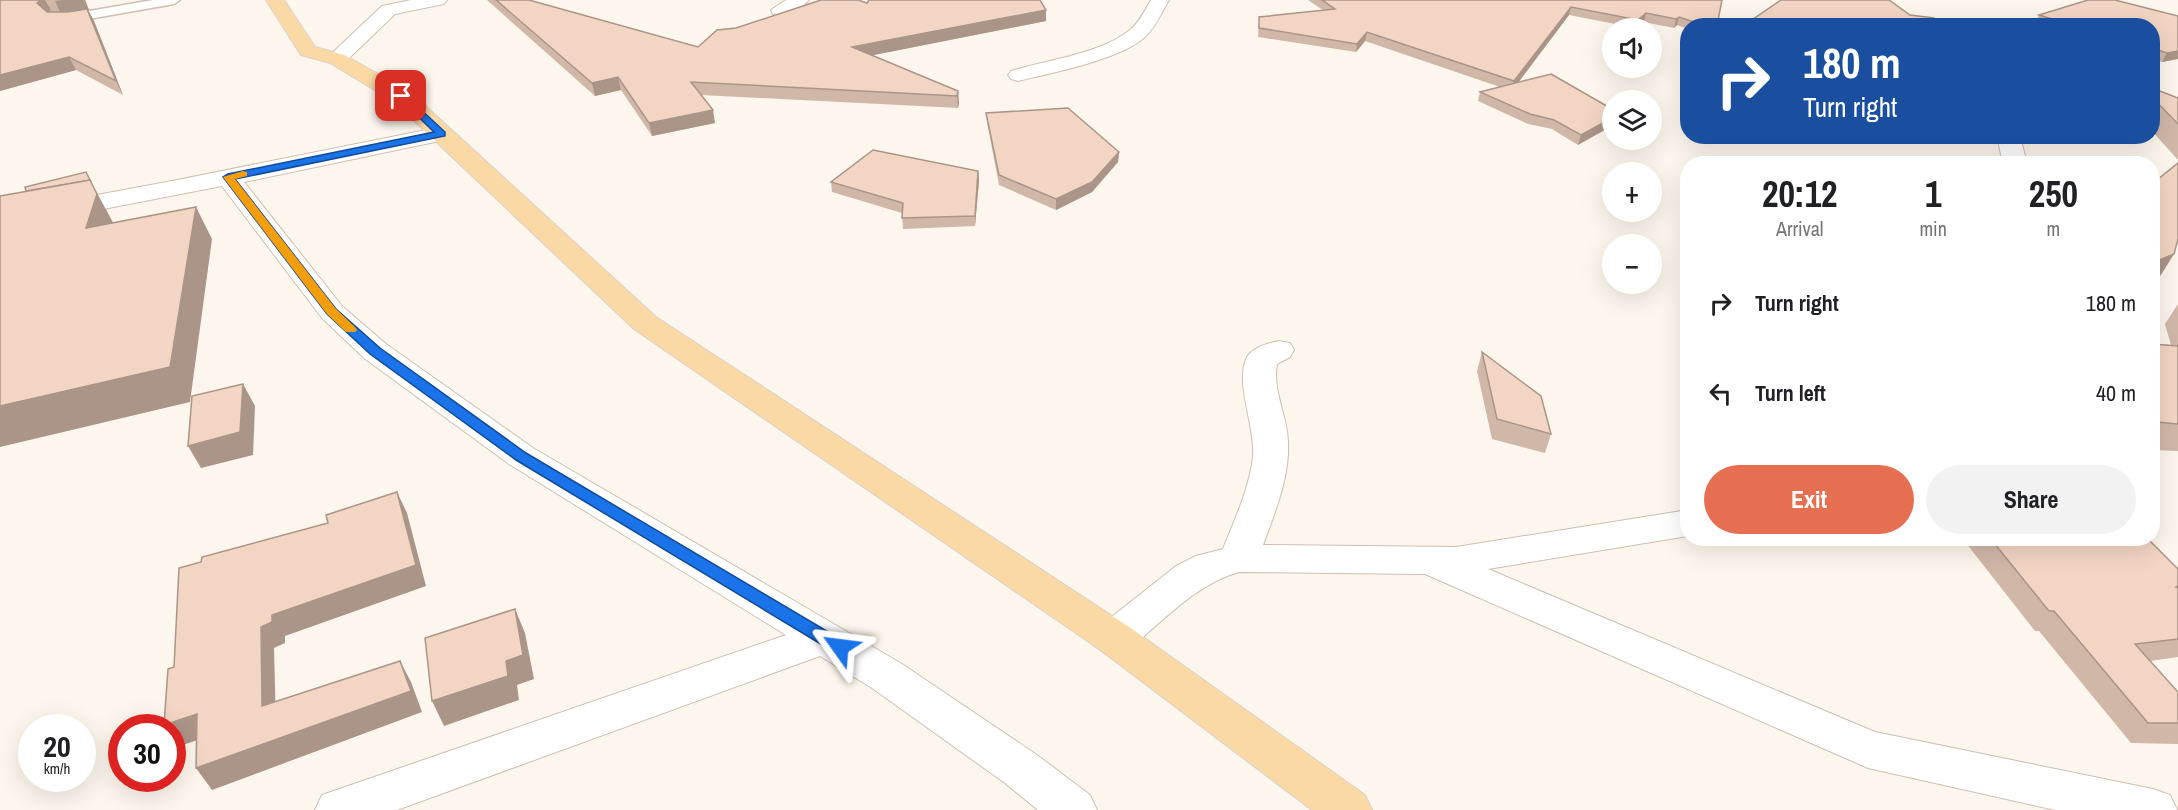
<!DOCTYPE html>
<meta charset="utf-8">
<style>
:root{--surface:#fff;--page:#f2f2f2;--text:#202124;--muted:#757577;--accent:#e76f51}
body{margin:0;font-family:"Archivo Narrow",sans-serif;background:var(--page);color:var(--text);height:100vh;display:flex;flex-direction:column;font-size:22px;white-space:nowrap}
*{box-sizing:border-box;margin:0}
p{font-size:20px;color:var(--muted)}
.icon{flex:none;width:33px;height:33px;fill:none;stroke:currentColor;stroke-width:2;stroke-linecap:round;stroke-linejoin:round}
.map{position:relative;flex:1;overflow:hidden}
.panel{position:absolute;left:1680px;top:156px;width:480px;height:390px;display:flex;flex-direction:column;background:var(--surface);border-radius:24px;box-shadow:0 6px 24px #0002}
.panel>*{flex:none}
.hud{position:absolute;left:1680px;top:18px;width:480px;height:126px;border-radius:24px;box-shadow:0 6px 24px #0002;background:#1a4fa0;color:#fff;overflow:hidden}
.tools{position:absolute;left:1602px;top:18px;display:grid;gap:12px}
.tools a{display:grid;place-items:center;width:60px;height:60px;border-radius:50%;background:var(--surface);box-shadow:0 6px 24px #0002;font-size:30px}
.speed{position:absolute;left:18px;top:714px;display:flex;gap:12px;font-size:30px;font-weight:700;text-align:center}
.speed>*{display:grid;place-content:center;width:78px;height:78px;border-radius:50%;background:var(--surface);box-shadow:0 6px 24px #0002;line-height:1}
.speed small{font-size:15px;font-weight:400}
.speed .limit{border:9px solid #d22;background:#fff;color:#111}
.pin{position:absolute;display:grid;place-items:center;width:51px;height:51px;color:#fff;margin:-26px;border-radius:12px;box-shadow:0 3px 9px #0006}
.me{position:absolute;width:66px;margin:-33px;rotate:301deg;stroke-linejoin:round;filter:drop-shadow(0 0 4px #0008)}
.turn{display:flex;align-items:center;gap:21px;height:126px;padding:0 24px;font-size:27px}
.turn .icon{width:78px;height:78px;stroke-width:2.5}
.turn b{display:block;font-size:42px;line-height:51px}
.eta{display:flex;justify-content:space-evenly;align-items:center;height:102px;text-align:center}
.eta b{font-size:36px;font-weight:700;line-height:42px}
.button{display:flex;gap:12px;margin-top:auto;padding:12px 24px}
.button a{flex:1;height:69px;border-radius:36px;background:var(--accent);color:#fff;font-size:24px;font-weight:700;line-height:69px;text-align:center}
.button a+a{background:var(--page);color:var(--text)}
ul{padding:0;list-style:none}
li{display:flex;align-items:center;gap:18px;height:90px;padding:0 24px}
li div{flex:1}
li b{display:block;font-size:22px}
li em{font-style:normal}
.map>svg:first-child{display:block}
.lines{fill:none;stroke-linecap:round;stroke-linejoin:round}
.lane-casing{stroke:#d1beb0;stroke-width:3}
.street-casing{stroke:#d1beb0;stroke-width:2}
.primary-casing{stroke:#dad1cd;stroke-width:2}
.lane{fill:#fff;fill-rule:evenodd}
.street{fill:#fff;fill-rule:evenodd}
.primary{fill:#fbd9a5;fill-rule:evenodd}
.wall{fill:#d1b7a8}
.shaded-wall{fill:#aa9588}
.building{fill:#f3d5c3;stroke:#aa9588;stroke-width:1.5}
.route{fill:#1a73e8;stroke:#114b97;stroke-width:1.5}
.slow{fill:#f59e0b}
</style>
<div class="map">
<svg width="2178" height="810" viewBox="0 0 2178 810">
<rect width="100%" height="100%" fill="#fdf6ec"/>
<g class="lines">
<defs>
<polygon id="lane" points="153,0 180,0 174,4 60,24 54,20 60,16"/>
<g id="street">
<polygon points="411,0 447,0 444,4 395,14 344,63 330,63 327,59 330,55 382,6"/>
<path d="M786,0H809C801,9 785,17 773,14L771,10Z"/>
<path d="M1151,0H1169C1162,12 1156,26 1146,36C1123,59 1051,73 1018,81L1011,79L1008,75L1011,71C1047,60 1100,54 1130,30C1139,23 1145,10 1151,0Z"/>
<polygon points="441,127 449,129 453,134 449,139 244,182 342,306 386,344 533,448 902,664 1037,755 1090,795 1097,810 1038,810 1005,783 872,688 820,656 397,810 315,810 322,795 786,635 509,464 364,358 322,318 222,186 0,229 0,213 172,181"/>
<polygon points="1997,136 2020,136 2027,164 2003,164"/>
<path d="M1279,341L1290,343L1294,350L1290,357L1277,364C1272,390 1287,415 1288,441C1290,477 1275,512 1263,545L1456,547L1688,510V536L1488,569L1875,732L2153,789L2170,795L2177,810H2055L1868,768L1425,574L1239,572C1196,584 1163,621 1129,649L1114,654L1099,649L1093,638L1099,627L1176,566L1196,556L1223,549C1235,519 1249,489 1253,457C1256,428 1234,382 1247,357C1253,347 1269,343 1279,341Z"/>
</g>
<polygon id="primary" points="266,0 284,0 315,47 344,55 409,91 656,317 1129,627 1365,795 1372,810 1312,810 1099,649 634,329 393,101 330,63 301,55"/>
</defs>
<use href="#lane" class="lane-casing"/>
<use href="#street" class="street-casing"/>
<use href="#primary" class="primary-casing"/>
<use href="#lane" class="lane"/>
<use href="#street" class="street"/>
<use href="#primary" class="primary"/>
</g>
<g class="wall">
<polygon points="0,0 85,0 89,10 88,10 94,21 123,95 76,70 0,91"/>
<polygon points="487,0 529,0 698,47 736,28 867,3 1046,10 1046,21 872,55 958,91 959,103 958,108 701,95 715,123 652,136 621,90 595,96"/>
<polygon points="1308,0 1722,0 1717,26 1688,26 1688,29 1677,25 1674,28 1644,22 1636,28 1569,15 1518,82 1612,109 1578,145 1552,129 1528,124 1478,101 1480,92 1500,87 1365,41 1356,52 1258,37 1259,17 1323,10"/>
<polygon points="1910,15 1934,20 1931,26 1743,26"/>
<polygon points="2039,15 2178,16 2178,59 2162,62 2152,59 2152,26 2043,26 2035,23"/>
<polygon points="2152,88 2178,98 2178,160 2152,131"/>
<polygon points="986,113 1119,152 1118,162 1092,192 1056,210 999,185 987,122"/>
<polygon points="978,171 979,181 975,226 903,229 902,213 832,192 831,182"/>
<polygon points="2178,304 2178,451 2152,450 2152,344 2171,345 2165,324"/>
<polygon points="1482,352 1551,434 1545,453 1492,439 1477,371"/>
<polygon points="1962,538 2147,538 2178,569 2178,657 2150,661 2178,692 2178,744 2131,743 2039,631 2035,631"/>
</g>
<g class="shaded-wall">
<polygon points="41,0 45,0 51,10 44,16 37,3"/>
<polygon points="62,0 85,0 89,10 88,10 94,21 123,95 116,81 61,14 55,1"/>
<polygon points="1571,7 1569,15 1512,91 1514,81"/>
<polygon points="1046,10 1046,21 854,59 852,47"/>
<polygon points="1646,13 1644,22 1636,28 1638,20"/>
<polygon points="1679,17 1677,25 1674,28 1676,19"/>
<polygon points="1367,32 1365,41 1356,52 1357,44"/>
<polygon points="2178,51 2178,59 2162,62 2167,53"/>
<polygon points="69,57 76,70 0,91 0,75"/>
<polygon points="618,77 621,90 595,96 592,83"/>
<polygon points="958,91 959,103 958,108 957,96"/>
<polygon points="713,110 715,123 652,136 649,123"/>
<polygon points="1612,118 1612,126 1578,145 1581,135"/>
<polygon points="1119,152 1118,162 1092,192 1056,210 1056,199"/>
<polygon points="978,171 979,181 975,226 975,216"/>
<polygon points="97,193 115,226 86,228"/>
<polygon points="196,207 212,239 190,402 0,447 0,406"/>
<polygon points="2174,254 2159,278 2152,281 2152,263"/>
<polygon points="243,384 255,406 253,455 201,468 188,446"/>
<polygon points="397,492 407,513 426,586 285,636 285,643 274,648 276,727 262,706 261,627"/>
<polygon points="515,609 525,633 534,679 517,685 519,700 444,726 432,701 506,661"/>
<polygon points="400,661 411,682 422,712 212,790 196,768"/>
<polygon points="197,714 212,735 180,746 172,736 172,728 167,728 164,725"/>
</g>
<g class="building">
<polygon points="0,0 41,0 37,3 47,12 67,12 87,9 116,81 69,57 0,75"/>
<polygon points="496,0 529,0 698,47 717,30 736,28 821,0 858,0 867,3 869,0 1040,0 1046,10 852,47 958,91 957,96 691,82 713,110 649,123 618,77 592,83"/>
<polygon points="1322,0 1722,0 1717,26 1706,26 1679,17 1676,19 1646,13 1638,20 1571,7 1514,81 1367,32 1357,44 1259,28 1259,17 1335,9"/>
<polygon points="1781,0 1889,0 1910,15 1934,18 1934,20 1862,19 1872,25 1870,26 1743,26"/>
<polygon points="2088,0 2115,0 2178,16 2178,51 2167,53 2152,48 2152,26 2075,26 2039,15"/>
<polygon points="1551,74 1612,109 1612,118 1581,135 1554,120 1530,114 1480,92"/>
<polygon points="2152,88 2178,98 2178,124 2152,97"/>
<polygon points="1068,108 1119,152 1092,182 1056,199 999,175 986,113"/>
<polygon points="873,150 978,171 975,216 902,218 903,203 831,182"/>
<polygon points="2178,163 2178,239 2174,254 2152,263 2152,184"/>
<polygon points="86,172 91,182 90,180 26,191 25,187"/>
<polygon points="90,180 97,194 86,228 196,207 170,367 0,406 0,196"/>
<polygon points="2152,344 2178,346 2178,424 2157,422 2152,418"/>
<polygon points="1482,352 1541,396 1551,434 1497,419"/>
<polygon points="243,384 240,432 188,446 192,396"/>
<polygon points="397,492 416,565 272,615 272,622 261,627 262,706 400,661 411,691 196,768 197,714 164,725 168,669 174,667 179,568 201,562 202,557 328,523 326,515"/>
<polygon points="1990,538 2147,538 2178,569 2178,586 2176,587 2178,588 2178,639 2135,644 2178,692 2178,723 2148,723 2054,611 2049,611"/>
<polygon points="515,609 523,655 506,661 508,676 432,701 425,638"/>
</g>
<polygon class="route" points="398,94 404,94 445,132 445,136 235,179 336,309 380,348 526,453 847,643 849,647 847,652 840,654 834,652 516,460 370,354 327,314 223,177 228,174 434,132 398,97"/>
<polygon class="slow" points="243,171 247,172 247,176 235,179 336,309 355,327 357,330 355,332 346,332 327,314 223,177"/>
</svg>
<div class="tools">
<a><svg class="icon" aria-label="sound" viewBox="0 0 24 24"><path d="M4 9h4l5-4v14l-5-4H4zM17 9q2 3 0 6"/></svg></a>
<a><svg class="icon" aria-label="layers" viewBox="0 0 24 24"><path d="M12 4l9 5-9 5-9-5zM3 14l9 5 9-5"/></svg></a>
<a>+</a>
<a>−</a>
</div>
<div class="speed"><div>20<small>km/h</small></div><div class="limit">30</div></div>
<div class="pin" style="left:401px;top:96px;background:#d93025"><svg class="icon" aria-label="arrive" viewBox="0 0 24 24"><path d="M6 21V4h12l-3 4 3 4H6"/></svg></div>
<svg class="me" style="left:840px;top:647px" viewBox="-20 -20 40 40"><path d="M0-17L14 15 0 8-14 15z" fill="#1a73e8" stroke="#fff" stroke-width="4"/></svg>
<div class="hud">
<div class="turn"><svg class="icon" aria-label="right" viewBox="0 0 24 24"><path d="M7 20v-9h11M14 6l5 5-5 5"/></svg><div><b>180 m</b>Turn right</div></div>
</div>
<section class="panel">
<div class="eta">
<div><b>20:12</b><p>Arrival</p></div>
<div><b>1</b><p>min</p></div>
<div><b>250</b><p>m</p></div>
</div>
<ul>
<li><svg class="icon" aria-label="right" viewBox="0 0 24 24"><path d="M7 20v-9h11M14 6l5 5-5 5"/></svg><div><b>Turn right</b></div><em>180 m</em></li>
<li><svg class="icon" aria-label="left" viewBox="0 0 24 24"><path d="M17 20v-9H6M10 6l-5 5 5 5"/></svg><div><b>Turn left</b></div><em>40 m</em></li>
</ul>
<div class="button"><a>Exit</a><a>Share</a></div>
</section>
</div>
